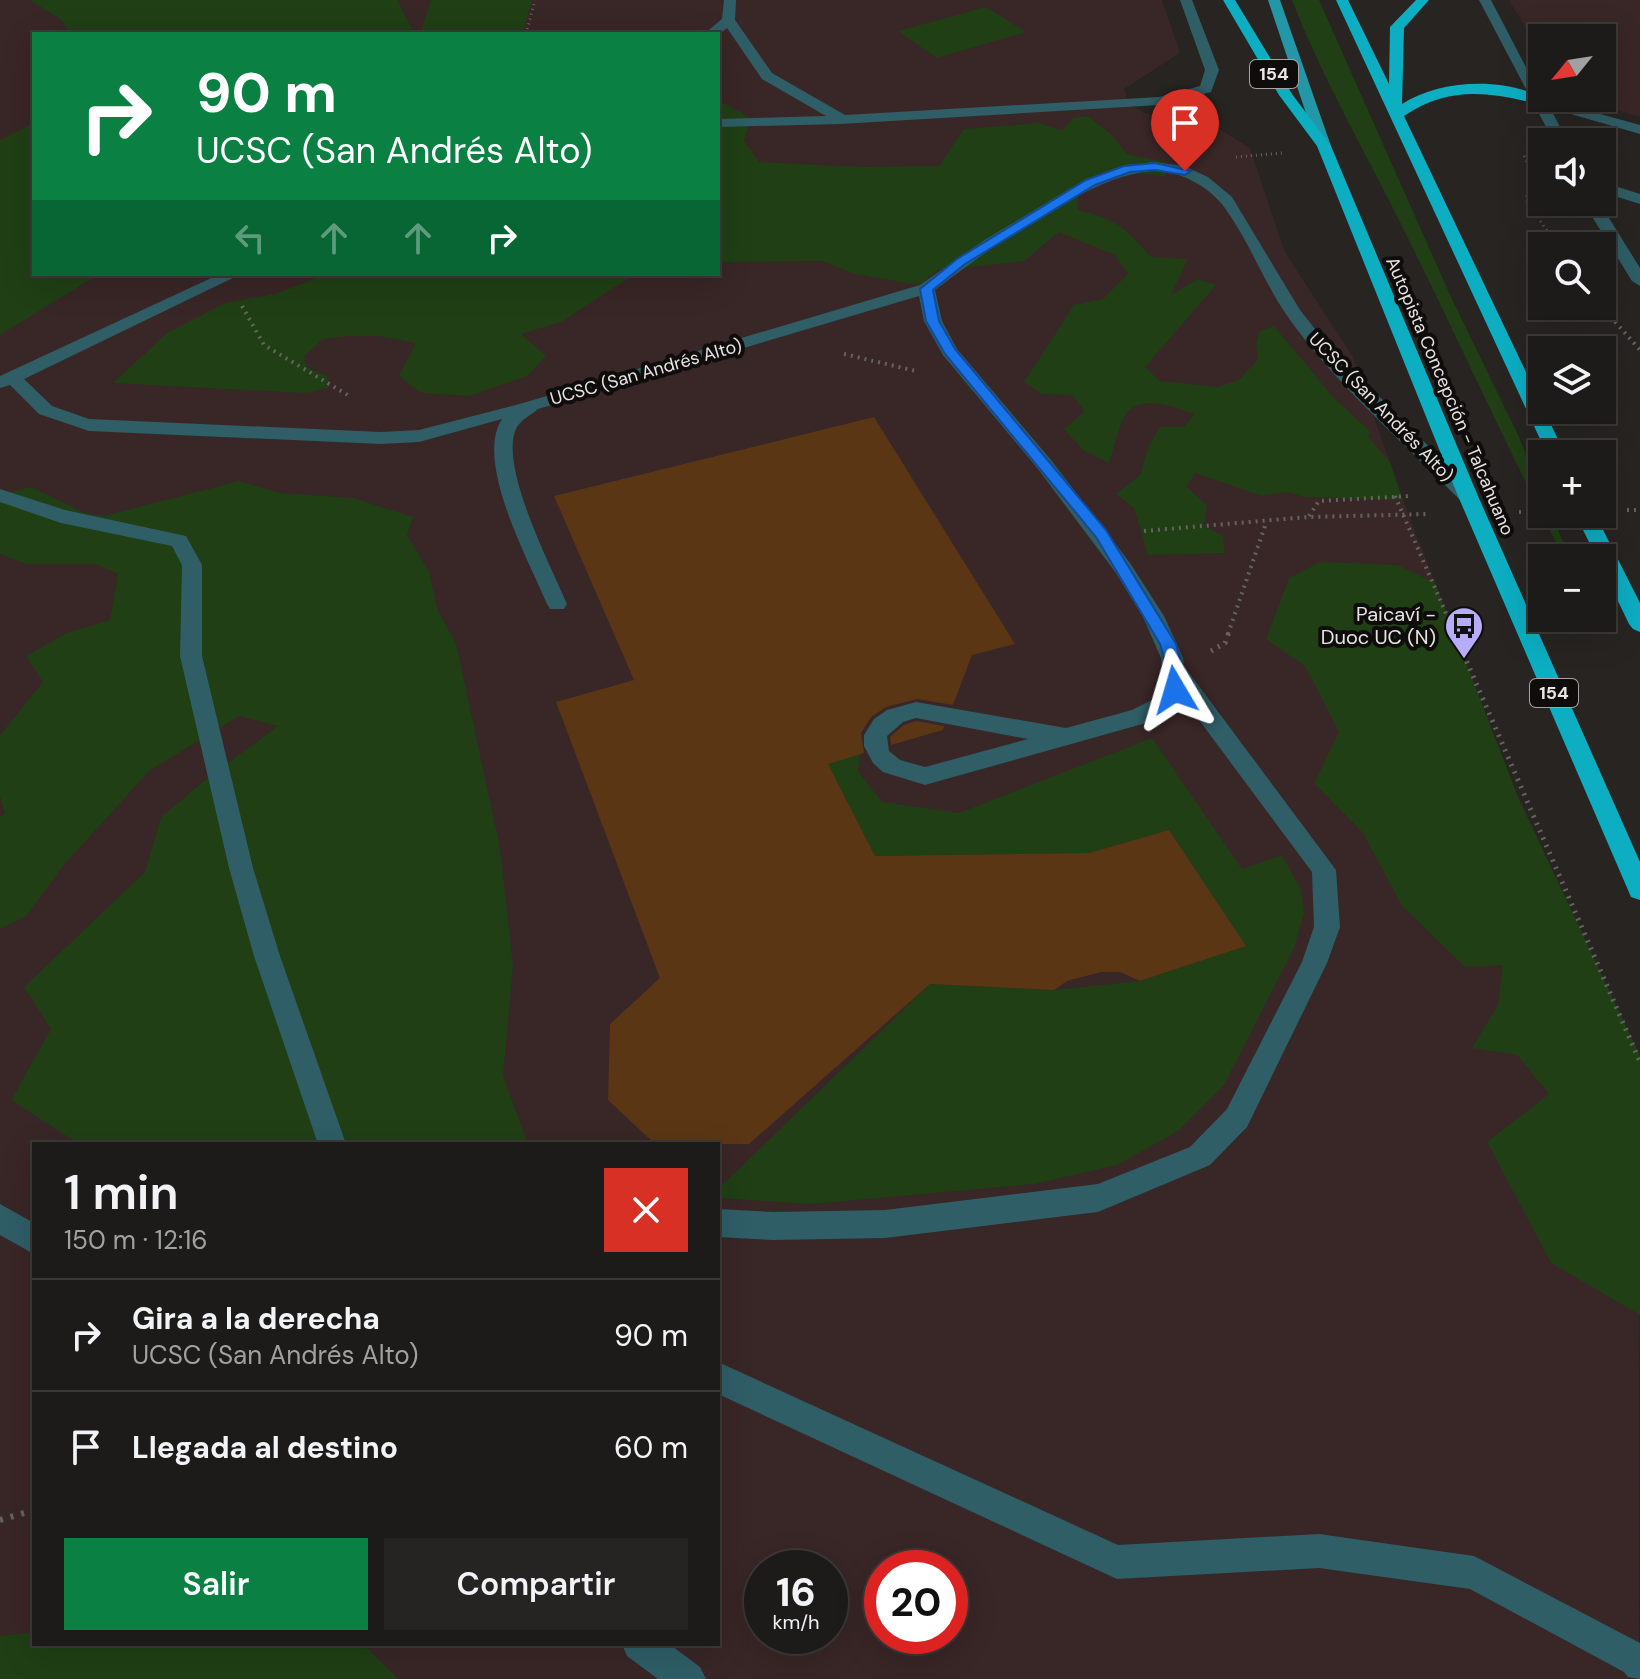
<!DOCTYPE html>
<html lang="es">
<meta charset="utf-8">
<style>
:root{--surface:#1d1b19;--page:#252422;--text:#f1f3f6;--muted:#a0a1a2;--line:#3b3938;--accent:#0b8043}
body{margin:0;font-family:"DM Sans",sans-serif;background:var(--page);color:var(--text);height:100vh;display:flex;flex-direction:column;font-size:30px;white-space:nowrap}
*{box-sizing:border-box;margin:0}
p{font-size:26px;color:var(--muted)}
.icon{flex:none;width:44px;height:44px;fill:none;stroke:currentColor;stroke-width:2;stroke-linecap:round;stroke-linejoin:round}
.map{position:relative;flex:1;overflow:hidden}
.details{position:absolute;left:32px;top:1142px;width:688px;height:504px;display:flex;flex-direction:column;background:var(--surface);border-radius:0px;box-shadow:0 8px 32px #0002,0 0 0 2px var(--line)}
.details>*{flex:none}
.banner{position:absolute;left:32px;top:32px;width:688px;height:244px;border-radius:0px;box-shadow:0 8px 32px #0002,0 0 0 2px var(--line);background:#0b8043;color:#fff;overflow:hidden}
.needle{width:52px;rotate:240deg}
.buttons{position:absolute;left:1528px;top:24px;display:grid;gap:16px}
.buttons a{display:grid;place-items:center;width:88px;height:88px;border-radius:0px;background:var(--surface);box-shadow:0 8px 32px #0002,0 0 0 2px var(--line);font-size:40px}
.speed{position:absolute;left:744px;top:1550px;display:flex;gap:16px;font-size:40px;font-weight:700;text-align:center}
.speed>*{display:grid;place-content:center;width:104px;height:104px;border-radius:50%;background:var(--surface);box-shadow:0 8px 32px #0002,0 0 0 2px var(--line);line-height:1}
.speed small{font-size:20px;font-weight:400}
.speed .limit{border:12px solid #d22;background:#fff;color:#111}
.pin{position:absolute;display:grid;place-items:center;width:68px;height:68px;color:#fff;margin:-82px -34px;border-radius:50% 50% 50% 0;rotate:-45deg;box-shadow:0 0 8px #0007}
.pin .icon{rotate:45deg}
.me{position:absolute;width:88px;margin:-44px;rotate:353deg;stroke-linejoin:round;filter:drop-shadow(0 0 6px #0008)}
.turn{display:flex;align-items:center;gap:28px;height:168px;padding:0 32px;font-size:36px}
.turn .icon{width:104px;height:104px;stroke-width:2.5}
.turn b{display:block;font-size:56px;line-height:68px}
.lanes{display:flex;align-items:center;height:76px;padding:0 32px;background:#0003;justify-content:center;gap:40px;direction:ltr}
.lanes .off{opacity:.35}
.round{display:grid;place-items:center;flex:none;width:84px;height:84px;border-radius:0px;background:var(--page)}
.overview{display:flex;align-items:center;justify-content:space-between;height:136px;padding:0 32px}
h1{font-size:48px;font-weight:600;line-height:60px}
.button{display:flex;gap:16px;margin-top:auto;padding:16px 32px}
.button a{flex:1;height:92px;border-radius:0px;background:var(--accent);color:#fff;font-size:32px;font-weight:600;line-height:92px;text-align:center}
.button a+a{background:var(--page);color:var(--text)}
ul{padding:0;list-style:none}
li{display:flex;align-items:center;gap:24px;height:112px;padding:0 32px;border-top:2px solid var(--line)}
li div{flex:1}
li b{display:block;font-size:30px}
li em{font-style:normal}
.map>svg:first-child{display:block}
.education{fill:#392627;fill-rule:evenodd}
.green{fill:#203f15}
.building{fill:#5a3614}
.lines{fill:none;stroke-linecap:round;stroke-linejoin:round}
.path-far3{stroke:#656260;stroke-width:3;stroke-dasharray:1 4;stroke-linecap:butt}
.path-far2{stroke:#656260;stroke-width:4;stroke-dasharray:2 5;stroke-linecap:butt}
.path-far1{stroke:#656260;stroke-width:5;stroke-dasharray:2 6;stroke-linecap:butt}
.path{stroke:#656260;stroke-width:6;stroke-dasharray:3 8;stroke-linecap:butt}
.lane{fill:#2f5e66;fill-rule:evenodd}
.street{fill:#2f5e66;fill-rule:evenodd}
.primary{fill:#2397a8;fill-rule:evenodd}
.highway{fill:#0dadc2;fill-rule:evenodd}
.route{fill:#1a73e8;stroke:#114b97;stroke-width:2}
.labels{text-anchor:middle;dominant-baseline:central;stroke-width:8;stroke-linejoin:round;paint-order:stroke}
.shield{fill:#0f0d0c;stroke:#a6a4a2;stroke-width:2}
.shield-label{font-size:18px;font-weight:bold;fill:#e7e4e3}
.far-street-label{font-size:18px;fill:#e7e4e3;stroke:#0f0d0c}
.poi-label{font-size:20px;fill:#e7e4e3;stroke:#0f0d0c;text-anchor:end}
</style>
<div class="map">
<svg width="1640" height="1679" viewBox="0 0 1640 1679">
<rect width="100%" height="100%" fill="#272421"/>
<g class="education">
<path d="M0,0H1162L1180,53L1124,89L1129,103L1144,113L1215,126L1250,148L1285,252L1353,357L1403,500L1518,797L1640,1056L1639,1679H0ZM34,34H718V274H34ZM34,1144H718V1644H34ZM762,1568H830V1636H762ZM882,1568H950V1636H882Z"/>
<polygon points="1509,0 1640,0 1640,117 1579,98 1602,98 1602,38 1542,38 1542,56"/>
</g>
<g class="green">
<polygon points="30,0 397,0 414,33 69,34 63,21"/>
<polygon points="431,0 532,0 523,34 420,34"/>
<path d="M1292,0H1319L1451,297L1518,435L1542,492V514H1551L1570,558H1564C1508,450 1458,339 1404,230C1366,153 1323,80 1292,0Z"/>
<polygon points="986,7 1026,32 937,58 898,31"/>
<path d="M718,100L751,118L744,140L759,162L863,167L939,166L964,129L1040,123L1062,131L1073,118L1088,116L1113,136L1127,154L1168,163L1166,177C1130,169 1113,176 1080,190L1077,210C1115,218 1126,228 1151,257L1188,259L1171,295L1197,279L1216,285L1145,367L1160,381L1217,387L1239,380L1258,359L1256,345L1260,331L1274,326L1335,399L1370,431L1368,437L1390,462L1403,500L1303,497L1287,492L1261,496L1196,473L1186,486L1207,506L1204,526L1223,536L1225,553L1148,555L1134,508L1116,494L1140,475L1149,445L1160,427H1184L1194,414C1174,406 1136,392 1123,419C1117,432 1114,449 1109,463L1083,450L1064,429L1085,411L1072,395L1042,394L1024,382L1074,305L1103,299L1128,274L1115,255L1059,232L1024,261L938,270L919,285L855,274L823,261L718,262Z"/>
<polygon points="34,123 34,274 99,274 0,335 0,140"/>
<polygon points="327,274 635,274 561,322 521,334 546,356 527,376 469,396 422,393 399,376 416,343 378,336 348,336 323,339 304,356 307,367 327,376 330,387 306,393 113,383 167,333 225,303 275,294"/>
<polygon points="239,481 280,493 353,498 413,517 407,535 429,572 438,611 456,643 500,848 513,966 503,1076 528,1144 79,1144 11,1100 51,1029 24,987 145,872 161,817 210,776 278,726 239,716 149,771 63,866 26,916 0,929 0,817 5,814 0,796 0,735 43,682 26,656 67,633 110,620 118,574 96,564 27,564 0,554 0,495 31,487 85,513 104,516"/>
<polygon points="1320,562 1398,565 1435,583 1518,797 1640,1056 1640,1315 1551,1263 1487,1142 1549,1094 1517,1055 1472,1048 1498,1005 1503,965 1465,967 1402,906 1363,833 1314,783 1339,732 1305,666 1266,639 1289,578"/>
<polygon points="797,704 861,745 858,771 882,802 959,813 1152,738 1242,869 1282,855 1301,890 1304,913 1294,948 1224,1085 1178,1131 1117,1165 1034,1184 811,1204 718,1198 718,1189 930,984 1054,990 1140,981 1246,946 1169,830 1089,853 875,856"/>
<polygon points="34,1632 34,1644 363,1644 398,1679 0,1679 0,1636"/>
</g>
<g class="building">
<polygon points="874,417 1015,644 972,655 953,705 917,699 886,707 871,717 861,733 864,753 828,764 875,856 1089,853 1169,830 1246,946 1140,981 1120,972 1101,972 1067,981 1054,990 930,984 749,1144 655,1144 608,1100 610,1024 660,978 556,702 634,680 554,496"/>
<polygon points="916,721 944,726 943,730 891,745 890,737 904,725"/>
</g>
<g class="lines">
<g class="path-far3">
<polyline points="526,34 535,0"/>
<polyline points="1524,156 1539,187 1525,198 1557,246"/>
<polyline points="1236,157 1282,153"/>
</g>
<g class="path-far2">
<polyline points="242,306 264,345 351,397"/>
<polyline points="1601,306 1640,350"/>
<polyline points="844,354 916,371"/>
<polyline points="1395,496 1455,634"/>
<polyline points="1627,510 1640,510"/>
<polyline points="1519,512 1542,512"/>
<polyline points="1309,516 1319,501 1410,496"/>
<polyline points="1144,531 1308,517 1429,514"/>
<polyline points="1228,634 1266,523"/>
</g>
<g class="path-far1">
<polyline points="1454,632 1640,1062"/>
<polyline points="1211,651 1225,643 1229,632"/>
</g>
<polyline class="path" points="0,1520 34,1510"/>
<g class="lane">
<polygon points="724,0 736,0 735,20 772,73 845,115 1159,97 1200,86 1205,70 1180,0 1192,0 1219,70 1211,92 1159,105 840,124 718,127 718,119 826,116 762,79 727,28 718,35 704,34 722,19"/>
<path d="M1153,162L1184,166L1208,177L1232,197L1300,310L1326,343L1478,496L1475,501H1461C1405,444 1330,379 1286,314C1262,279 1247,236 1221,203C1205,184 1177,170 1152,171C1091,174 983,253 935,290L942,321L957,349L1051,460L1130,563L1164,616L1183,658L1184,666L1336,870L1340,927L1327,963L1247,1127L1210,1165L1098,1212L885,1238L773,1240L718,1237V1209L773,1212L885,1210L1098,1184L1190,1147L1227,1109L1302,962L1314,927L1312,872L1182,697L1168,712L1146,723L925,785L883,772L873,763L864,746V735L874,719L887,710L916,702L1066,728L1132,710L1152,700L1164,688L1161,658L1143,617L1116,573L1038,469L943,355L924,321L919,296L538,409C531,415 520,420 516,429C499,467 551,566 567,604L564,609H550L547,604C529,561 474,462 502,419L419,442L381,444L89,431L39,414L10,385L0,388V376L220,274H241L24,379L52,406L89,419L381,432L419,430L523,403L920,285L983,241L1071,188L1122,167ZM916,718L1028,739L925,767L900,760L889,751L887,736L903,722Z"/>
<polygon points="1583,202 1599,202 1640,268 1640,286 1632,281"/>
<polygon points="0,489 65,510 186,536 202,565 202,656 253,868 280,956 346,1144 318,1144 254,956 229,868 180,656 182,565 172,546 61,523 0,502"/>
<polygon points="0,1204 34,1223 34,1254 0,1235"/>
<polygon points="718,1362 1118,1545 1319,1534 1474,1556 1640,1643 1640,1679 1628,1677 1624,1672 1470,1589 1319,1568 1117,1579 718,1394"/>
<polygon points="622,1644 669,1644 700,1667 706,1679 658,1679 627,1656"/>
</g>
<g class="street">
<polygon points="1479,0 1491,0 1542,98 1640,125 1640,134 1550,108 1568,142 1554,142"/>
<polygon points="1602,182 1640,194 1640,204 1602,192"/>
</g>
<polygon class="primary" points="1268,0 1280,0 1331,146 1329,149 1324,150 1317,146"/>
<g class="highway">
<polygon points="1223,0 1235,0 1292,94 1331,146 1478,496 1640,862 1640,900 1631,897 1628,890 1458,496 1317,146 1279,95"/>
<path d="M1336,0H1348L1389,84L1390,27L1416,0H1429L1404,28L1402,104C1442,78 1510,77 1548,101L1541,105C1491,92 1449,85 1404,116L1565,454H1547Z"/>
<polygon points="1575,514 1595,514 1640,603 1640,632 1633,629 1629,624 1602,568 1602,558 1597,558"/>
</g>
</g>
<polygon class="route" points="1155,163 1191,171 1185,175 1155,170 1130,172 1095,185 965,264 933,290 939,321 955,349 1106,530 1176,644 1184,672 1184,690 1175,696 1167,690 1168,672 1160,644 1096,537 945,354 926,321 920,289 957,259 1086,180 1124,166"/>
<defs>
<symbol id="bus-pin" viewBox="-11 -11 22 30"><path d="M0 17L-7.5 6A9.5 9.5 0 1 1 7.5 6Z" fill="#b6acf8" stroke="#0f0d0c"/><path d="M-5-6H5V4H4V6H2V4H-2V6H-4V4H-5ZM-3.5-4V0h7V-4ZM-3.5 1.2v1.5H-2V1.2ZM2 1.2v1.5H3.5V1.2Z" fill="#111"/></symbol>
</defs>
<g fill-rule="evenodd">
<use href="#bus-pin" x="1442" y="604" width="44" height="60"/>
</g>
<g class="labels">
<g class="shield">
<rect x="1250" y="60" width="48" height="28" rx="6"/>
<rect x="1530" y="679" width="48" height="28" rx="6"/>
</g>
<g class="shield-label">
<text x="1274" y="74">154</text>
<text x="1554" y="693">154</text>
</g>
<g class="far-street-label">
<text transform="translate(646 372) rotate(-16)">UCSC (San Andrés Alto)</text>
<text transform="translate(1450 396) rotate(67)">Autopista Concepción - Talcahuano</text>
<text transform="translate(1381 407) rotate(46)">UCSC (San Andrés Alto)</text>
</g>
<g class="poi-label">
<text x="1436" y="614">Paicaví -<tspan x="1436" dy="23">Duoc UC (N)</tspan></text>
</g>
</g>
</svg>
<div class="buttons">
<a><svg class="needle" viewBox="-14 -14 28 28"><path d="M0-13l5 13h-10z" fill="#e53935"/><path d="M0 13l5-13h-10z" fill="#a0a1a2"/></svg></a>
<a><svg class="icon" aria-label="sound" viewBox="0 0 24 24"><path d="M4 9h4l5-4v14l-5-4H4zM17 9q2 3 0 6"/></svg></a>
<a><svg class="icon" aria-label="search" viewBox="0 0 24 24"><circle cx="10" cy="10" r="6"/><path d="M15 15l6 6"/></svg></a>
<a><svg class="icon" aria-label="layers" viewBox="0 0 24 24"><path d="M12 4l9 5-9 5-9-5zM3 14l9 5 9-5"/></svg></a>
<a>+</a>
<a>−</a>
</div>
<div class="speed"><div>16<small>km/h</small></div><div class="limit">20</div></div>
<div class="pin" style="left:1185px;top:171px;background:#d93025"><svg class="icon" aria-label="arrive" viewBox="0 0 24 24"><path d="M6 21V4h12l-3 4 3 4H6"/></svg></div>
<svg class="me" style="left:1175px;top:690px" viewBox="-20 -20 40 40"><path d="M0-17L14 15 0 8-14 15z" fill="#1a73e8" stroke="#fff" stroke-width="4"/></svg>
<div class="banner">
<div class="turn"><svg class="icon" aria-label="right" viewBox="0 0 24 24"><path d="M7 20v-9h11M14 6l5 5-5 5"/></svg><div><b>90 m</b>UCSC (San Andrés Alto)</div></div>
<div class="lanes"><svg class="icon off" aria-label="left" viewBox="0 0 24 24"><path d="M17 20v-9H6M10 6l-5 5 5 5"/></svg><svg class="icon off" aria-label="ahead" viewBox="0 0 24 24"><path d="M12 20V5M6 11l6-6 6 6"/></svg><svg class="icon off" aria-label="ahead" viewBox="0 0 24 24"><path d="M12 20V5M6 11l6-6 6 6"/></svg><svg class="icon" aria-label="right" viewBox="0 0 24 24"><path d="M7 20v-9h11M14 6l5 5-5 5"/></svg></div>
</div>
<section class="details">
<div class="overview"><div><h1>1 min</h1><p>150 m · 12:16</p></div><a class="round" style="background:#d93025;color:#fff"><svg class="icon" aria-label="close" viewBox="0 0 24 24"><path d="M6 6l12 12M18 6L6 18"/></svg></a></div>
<ul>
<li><svg class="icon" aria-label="right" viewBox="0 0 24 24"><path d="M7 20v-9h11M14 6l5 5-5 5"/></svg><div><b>Gira a la derecha</b><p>UCSC (San Andrés Alto)</p></div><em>90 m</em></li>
<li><svg class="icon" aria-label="arrive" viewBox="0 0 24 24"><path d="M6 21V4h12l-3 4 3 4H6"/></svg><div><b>Llegada al destino</b></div><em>60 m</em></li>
</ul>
<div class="button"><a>Salir</a><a>Compartir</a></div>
</section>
</div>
